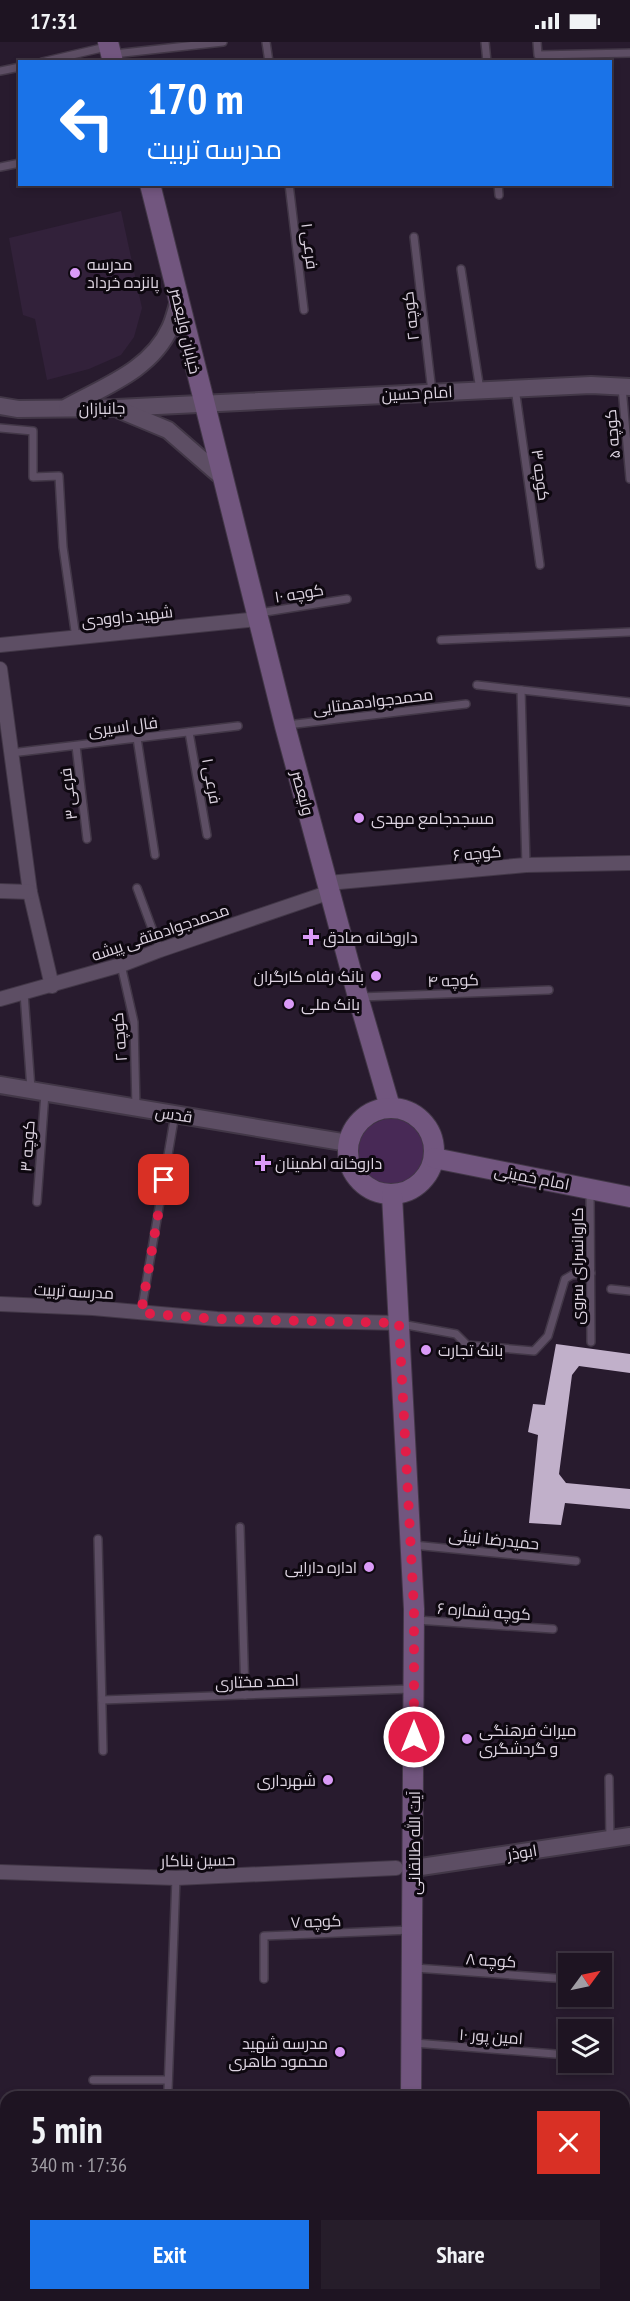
<!DOCTYPE html>
<meta charset="utf-8">
<style>
:root{--surface:#1e1422;--page:#261d2a;--text:#f1f3f6;--muted:#a19ea5;--line:#3c3340;--accent:#1a73e8}
body{margin:0;font-family:"PT Sans Narrow",Cairo,sans-serif;background:var(--page);color:var(--text);height:100vh;display:flex;flex-direction:column;font-size:22px;white-space:nowrap}
*{box-sizing:border-box;margin:0}
p{font-size:20px;color:var(--muted)}
.icon{flex:none;width:33px;height:33px;fill:none;stroke:currentColor;stroke-width:2;stroke-linecap:round;stroke-linejoin:round}
.map{position:relative;flex:1;overflow:hidden}
.side{position:absolute;left:0px;top:2049px;width:630px;height:210px;display:flex;flex-direction:column;background:var(--surface);border-radius:18px 18px 0 0;box-shadow:0 3px 9px #0003,0 0 0 2px var(--line)}
.side>*{flex:none}
.banner{position:absolute;left:18px;top:18px;width:594px;height:126px;border-radius:0px;box-shadow:0 3px 9px #0003,0 0 0 2px var(--line);background:#1a73e8;color:#fff;overflow:hidden}
.needle{width:39px;rotate:57deg}
.controls{position:absolute;left:558px;top:1911px;display:grid;gap:12px}
.controls a{display:grid;place-items:center;width:54px;height:54px;border-radius:0px;background:var(--surface);box-shadow:0 3px 9px #0003,0 0 0 2px var(--line);font-size:30px}
.pin{position:absolute;display:grid;place-items:center;width:51px;height:51px;color:#fff;margin:-26px;border-radius:12px;box-shadow:0 3px 9px #0006}
.me{position:absolute;width:66px;margin:-33px;rotate:0deg;stroke-linejoin:round;filter:drop-shadow(0 0 4px #0008)}
.turn{display:flex;align-items:center;gap:21px;height:126px;padding:0 30px;font-size:27px}
.turn .icon{width:78px;height:78px;stroke-width:2.5}
.turn b{display:block;font-size:42px;line-height:51px}
.round{display:grid;place-items:center;flex:none;width:63px;height:63px;border-radius:0px;background:var(--page)}
.overview{display:flex;align-items:center;justify-content:space-between;height:102px;padding:0 30px}
h1{font-size:36px;font-weight:700;line-height:45px}
.button{display:flex;gap:12px;margin-top:auto;padding:12px 30px}
.button a{flex:1;height:69px;border-radius:0px;background:var(--accent);color:#fff;font-size:24px;font-weight:700;line-height:69px;text-align:center}
.button a+a{background:var(--page);color:var(--text)}
.status{display:flex;justify-content:space-between;align-items:center;height:42px;padding:0 30px;background:var(--surface);direction:ltr}
.status svg{height:16px;fill:currentColor}
.map>svg:first-child{display:block}
.built{fill:#32213a}
.green{fill:#482956}
.building{fill:#c1b0ca}
.lines{fill:none;stroke-linecap:round;stroke-linejoin:round}
.service-casing{stroke:#423747;stroke-width:10}
.minor-casing{stroke:#423747;stroke-width:16}
.tertiary-casing{stroke:#423747;stroke-width:20}
.secondary-casing{stroke:#423747;stroke-width:22}
.service{stroke:#5d4e64;stroke-width:7}
.minor{stroke:#5d4e64;stroke-width:14}
.tertiary{stroke:#5d4e64;stroke-width:16}
.secondary{stroke:#72567f;stroke-width:20}
.route{stroke:#e11d48;stroke-width:10;stroke-dasharray:0 18}
.poi-dot{fill:#da9af7;stroke:#0e0810;stroke-width:2}
.labels{text-anchor:middle;dominant-baseline:central;stroke-width:6;stroke-linejoin:round;paint-order:stroke}
.street-label{font-size:16px;fill:#ddd4e1;stroke:#0e0810}
.poi-label{font-size:16px;fill:#ddd4e1;stroke:#0e0810;text-anchor:start}
</style>
<div class="status"><b>17:31</b><svg viewBox="0 0 49 12"><path d="M0 12V9h3v3zM5 12V6h3v6zM10 12V3h3v9zM15 12V0h3v12zM26 1h20v11H26zM47 4h2v5h-2z"/></svg></div>
<div class="map">
<svg width="630" height="2259" viewBox="0 0 630 2259">
<rect width="100%" height="100%" fill="#281b2e"/>
<polygon class="built" points="121,169 142,266 134,295 121,313 89,327 47,338 35,277 23,273 9,196"/>
<path class="green" d="M395,1075C422,1083 439,1115 413,1136C406,1142 399,1141 391,1143C387,1145 383,1149 379,1151C373,1141 362,1130 359,1119C351,1094 372,1077 395,1075Z"/>
<polygon class="building" points="556,1302 630,1312 630,1331 579,1324 572,1333 559,1432 566,1441 630,1447 630,1467 565,1461 561,1483 529,1481 538,1393 528,1390 533,1362 545,1363"/>
<g class="lines">
<defs>
<g id="service">
<polyline points="266,0 269,20"/>
<polyline points="485,0 487,20"/>
<polyline points="537,0 538,13 630,11"/>
<polyline points="114,12 223,0"/>
<polyline points="42,20 106,5"/>
<polyline points="0,29 20,25"/>
<polyline points="0,125 20,121"/>
<polyline points="289,142 304,268"/>
<polyline points="498,142 499,153"/>
<polyline points="414,195 432,350"/>
<polyline points="461,227 480,348"/>
<polyline points="622,345 630,437"/>
<polyline points="515,346 540,523"/>
<polyline points="0,386 33,389 33,435 59,434 63,505 76,596"/>
<polyline points="259,571 347,557"/>
<polyline points="441,598 630,590"/>
<polyline points="477,643 630,660"/>
<polyline points="521,648 526,823"/>
<polyline points="287,683 466,662"/>
<polyline points="189,690 207,793"/>
<polyline points="137,696 155,813"/>
<polyline points="76,704 87,797"/>
<polyline points="11,711 238,684"/>
<polyline points="137,846 160,908"/>
<polyline points="121,923 134,980 136,1066"/>
<polyline points="24,951 31,1047"/>
<polyline points="360,955 549,948"/>
<polyline points="590,1149 591,1300"/>
<polyline points="37,1160 45,1051"/>
<polyline points="611,1247 630,1249"/>
<polyline points="141,1271 175,1072"/>
<polyline points="401,1282 456,1292 467,1303 534,1309 548,1294 565,1237 572,1233 591,1231"/>
<polyline points="240,1485 245,1653"/>
<polyline points="98,1497 103,1709"/>
<polyline points="413,1503 576,1519"/>
<polyline points="416,1578 553,1587"/>
<polyline points="102,1658 411,1647"/>
<polyline points="609,1736 610,1797"/>
<polyline points="415,1926 568,1937"/>
<polyline points="264,1937 264,1894 411,1888"/>
<polyline points="414,2001 568,2013"/>
<polyline points="93,2038 168,2038"/>
<polyline points="168,2048 176,1836"/>
<polyline points="0,2162 0,2170"/>
<polyline points="130,2253 131,2259"/>
<polyline points="300,2259 300,2253"/>
</g>
<g id="minor">
<polyline points="0,603 258,577"/>
<polyline points="0,627 30,850 52,944"/>
<polyline points="328,841 526,823 630,821"/>
<polyline points="0,849 30,850"/>
<polyline points="0,957 121,923 160,908 330,850"/>
<polyline points="0,1262 93,1266 217,1277 399,1281"/>
<polyline points="0,1830 176,1836 396,1826"/>
</g>
<g id="tertiary">
<polyline points="0,364 18,367 116,366 591,343 630,345"/>
<path d="M67,365C105,344 151,328 170,286C174,278 176,268 179,259"/>
<polyline points="120,368 168,388 222,435"/>
<polyline points="0,1043 348,1101"/>
<polyline points="414,1826 630,1794"/>
</g>
<g id="secondary">
<polyline points="108,0 113,20"/>
<polyline points="150,142 285,684 358,955 390,1065"/>
<circle cx="391" cy="1109" r="43"/>
<polyline points="434,1116 630,1155"/>
<polyline points="392,1153 414,1567 411,2055"/>
<polyline points="409,2259 409,2253"/>
</g>
</defs>
<use href="#service" class="service-casing"/>
<use href="#minor" class="minor-casing"/>
<use href="#tertiary" class="tertiary-casing"/>
<use href="#secondary" class="secondary-casing"/>
<use href="#service" class="service"/>
<use href="#minor" class="minor"/>
<use href="#tertiary" class="tertiary"/>
<use href="#secondary" class="secondary"/>
</g>
<g class="lines">
<polyline class="route" points="164,1138 141,1271 217,1277 399,1281 414,1567 414,1695"/>
</g>
<g class="poi-dot">
<circle cx="75" cy="231" r="6"/>
<circle cx="359" cy="776" r="6"/>
<path d="M308 886h6v6h6v6h-6v6h-6v-6h-6v-6h6z"/>
<circle cx="376" cy="934" r="6"/>
<circle cx="289" cy="962" r="6"/>
<path d="M260 1112h6v6h6v6h-6v6h-6v-6h-6v-6h6z"/>
<circle cx="426" cy="1308" r="6"/>
<circle cx="369" cy="1525" r="6"/>
<circle cx="467" cy="1697" r="6"/>
<circle cx="328" cy="1738" r="6"/>
<circle cx="340" cy="2010" r="6"/>
</g>
<g class="labels">
<g class="street-label">
<text transform="translate(310 204) rotate(83)">فرعی ۱</text>
<text transform="translate(410 274) rotate(-97)">کوچه ۲</text>
<text transform="translate(186 289) rotate(77)">خیابان ولیعصر</text>
<text transform="translate(417 351) rotate(-3)">امام حسین</text>
<text transform="translate(102 366) rotate(-1)">جانبازان</text>
<text transform="translate(612 392) rotate(-95)">کوچه ۵</text>
<text transform="translate(541 433) rotate(82)">کوچه ۳</text>
<text transform="translate(299 551) rotate(-9)">کوچه ۱۰</text>
<text transform="translate(127 574) rotate(-6)">شهید داوودی</text>
<text transform="translate(373 659) rotate(-7)">محمدجوادهمتایی</text>
<text transform="translate(123 684) rotate(-7)">فال اسیری</text>
<text transform="translate(212 739) rotate(80)">فرعی ۱</text>
<text transform="translate(303 751) rotate(75)">ولیعصر</text>
<text transform="translate(68 752) rotate(-97)">فرعی ۳</text>
<text transform="translate(477 811) rotate(-5)">۶ کوچه</text>
<text transform="translate(160 890) rotate(-19)">محمدجوادمتقی پیشه</text>
<text transform="translate(453 938) rotate(-2)">کوچه ۴</text>
<text transform="translate(119 995) rotate(-95)">کوچه ۲</text>
<text transform="translate(174 1072) rotate(9)">قدس</text>
<text transform="translate(27 1104) rotate(-86)">کوچه ۳</text>
<text transform="translate(532 1135) rotate(11)">امام خمینی</text>
<text transform="translate(577 1224) rotate(-90)">کاروانسرای سروی</text>
<text transform="translate(74 1249) rotate(3)">مدرسه تربیت</text>
<text transform="translate(494 1497) rotate(6)">حمیدرضا نبیئی</text>
<text transform="translate(484 1569) rotate(4)">کوچه شماره ۶</text>
<text transform="translate(257 1639) rotate(-2)">احمد مختاری</text>
<text transform="translate(414 1801) rotate(-90)">آیت الله طالقانی</text>
<text transform="translate(522 1810) rotate(-9)">ابوذر</text>
<text transform="translate(198 1818) rotate(-1)">حسین بناکار</text>
<text transform="translate(316 1879) rotate(-2)">کوچه ۷</text>
<text transform="translate(491 1918) rotate(4)">کوچه ۸</text>
<text transform="translate(491 1994) rotate(4)">امین پور ۱۰</text>
</g>
<g class="poi-label">
<text x="87" y="222">مدرسه<tspan x="87" dy="18">پانزده خرداد</tspan></text>
<text x="371" y="776">مسجدجامع مهدی</text>
<text x="323" y="895">داروخانه صادق</text>
<text x="364" y="934" text-anchor="end">بانک رفاه کارگران</text>
<text x="301" y="962">بانک ملی</text>
<text x="275" y="1121">داروخانه اطمینان</text>
<text x="438" y="1308">بانک تجارت</text>
<text x="357" y="1525" text-anchor="end">اداره دارایی</text>
<text x="479" y="1688">میراث فرهنگی<tspan x="479" dy="18">و گردشگری</tspan></text>
<text x="316" y="1738" text-anchor="end">شهرداری</text>
<text x="328" y="2001" text-anchor="end">مدرسه شهید<tspan x="328" dy="18">محمود طاهری</tspan></text>
</g>
</g>
</svg>
<div class="controls">
<a><svg class="needle" viewBox="-14 -14 28 28"><path d="M0-13l5 13h-10z" fill="#e53935"/><path d="M0 13l5-13h-10z" fill="#a19ea5"/></svg></a>
<a><svg class="icon" aria-label="layers" viewBox="0 0 24 24"><path d="M12 4l9 5-9 5-9-5zM3 14l9 5 9-5"/></svg></a>
</div>
<div class="pin" style="left:164px;top:1138px;background:#d93025"><svg class="icon" aria-label="arrive" viewBox="0 0 24 24"><path d="M6 21V4h12l-3 4 3 4H6"/></svg></div>
<svg class="me" style="left:414px;top:1695px" viewBox="-20 -20 40 40"><circle r="17" fill="#e11d48" stroke="#fff" stroke-width="3"/><path d="M0-11L8 9 0 5-8 9z" fill="#fff"/></svg>
<div class="banner">
<div class="turn"><svg class="icon" aria-label="left" viewBox="0 0 24 24"><path d="M17 20v-9H6M10 6l-5 5 5 5"/></svg><div><b>170 m</b>مدرسه تربیت</div></div>
</div>
<section class="side">
<div class="overview"><div><h1>5 min</h1><p>340 m · 17:36</p></div><a class="round" style="background:#d93025;color:#fff"><svg class="icon" aria-label="close" viewBox="0 0 24 24"><path d="M6 6l12 12M18 6L6 18"/></svg></a></div>
<div class="button"><a>Exit</a><a>Share</a></div>
</section>
</div>
